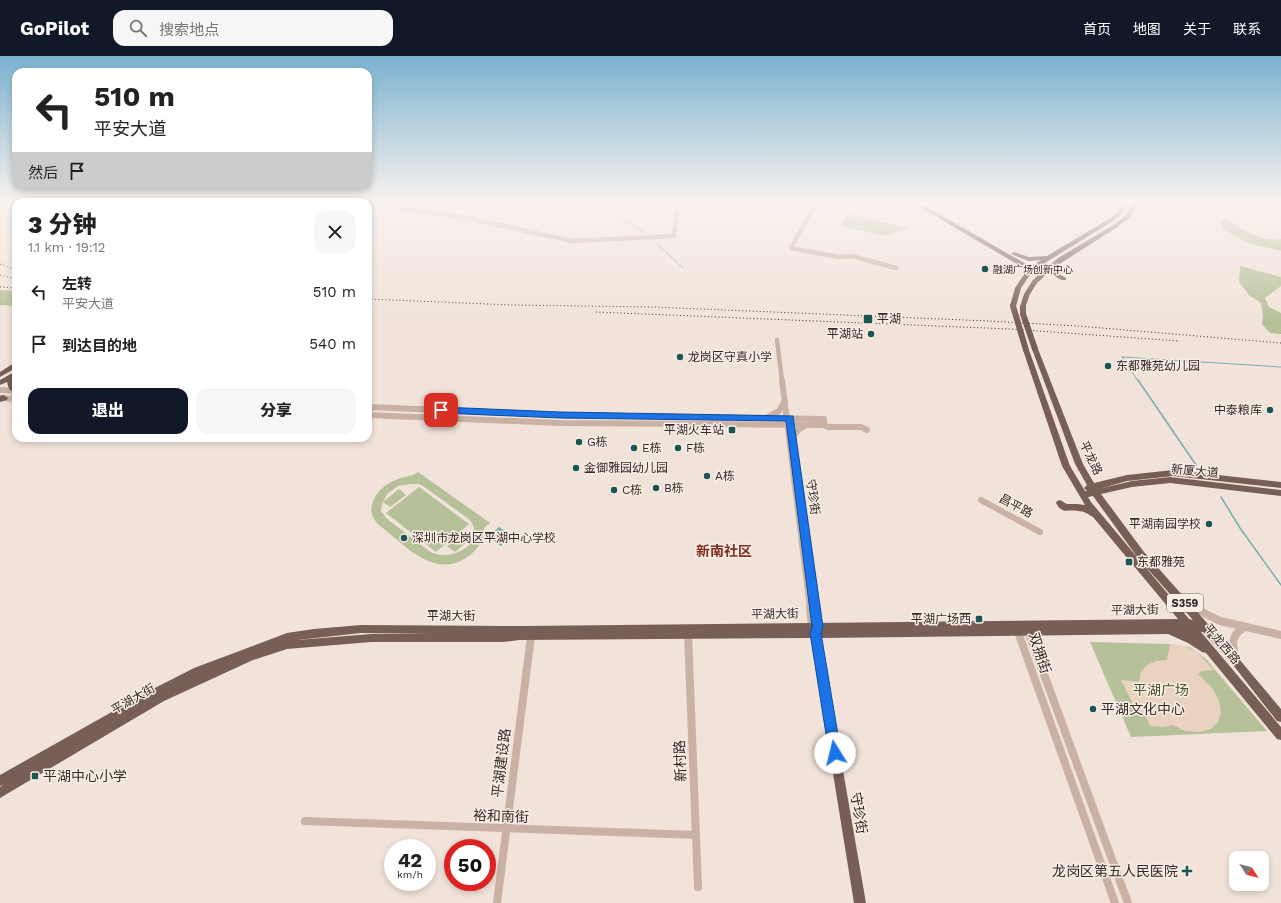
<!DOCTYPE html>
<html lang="zh">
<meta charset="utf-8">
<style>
:root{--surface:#fff;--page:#f6f6f6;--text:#222;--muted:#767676;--accent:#111827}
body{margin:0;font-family:"Work Sans","Noto Sans SC",sans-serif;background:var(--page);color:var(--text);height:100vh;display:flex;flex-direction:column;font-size:15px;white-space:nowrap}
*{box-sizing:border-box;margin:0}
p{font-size:13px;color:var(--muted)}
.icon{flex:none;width:22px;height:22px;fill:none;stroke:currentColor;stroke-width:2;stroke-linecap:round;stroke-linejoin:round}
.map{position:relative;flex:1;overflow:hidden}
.drawer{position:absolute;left:12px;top:142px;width:360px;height:244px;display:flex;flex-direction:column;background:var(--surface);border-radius:12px;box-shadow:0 2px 6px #0003}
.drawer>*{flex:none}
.guide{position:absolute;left:12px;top:12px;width:360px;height:122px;border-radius:12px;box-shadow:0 2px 6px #0003;background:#fff;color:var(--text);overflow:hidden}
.needle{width:26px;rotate:126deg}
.tools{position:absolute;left:1229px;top:795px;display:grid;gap:8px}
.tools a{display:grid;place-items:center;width:40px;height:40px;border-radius:8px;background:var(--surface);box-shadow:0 2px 6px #0003;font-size:20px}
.speed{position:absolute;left:384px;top:783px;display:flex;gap:8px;font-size:20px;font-weight:700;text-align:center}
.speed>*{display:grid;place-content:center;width:52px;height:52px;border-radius:50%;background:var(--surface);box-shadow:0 2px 6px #0003;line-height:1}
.speed small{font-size:10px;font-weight:400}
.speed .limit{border:6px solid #d22;background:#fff;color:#111}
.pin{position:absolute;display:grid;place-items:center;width:34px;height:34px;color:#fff;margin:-17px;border-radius:8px;box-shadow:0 2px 6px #0006}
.me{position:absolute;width:44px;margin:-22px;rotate:351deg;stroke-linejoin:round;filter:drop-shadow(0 0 3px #0008)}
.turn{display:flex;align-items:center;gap:14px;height:84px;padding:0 16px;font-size:18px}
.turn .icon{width:52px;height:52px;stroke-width:2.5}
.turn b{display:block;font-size:28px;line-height:34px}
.then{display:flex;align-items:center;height:38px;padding:0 16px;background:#0003;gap:8px;font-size:15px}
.round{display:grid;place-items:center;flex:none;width:42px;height:42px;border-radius:12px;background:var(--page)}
.headline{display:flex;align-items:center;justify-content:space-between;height:68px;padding:0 16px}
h1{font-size:24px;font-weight:800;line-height:30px}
.primary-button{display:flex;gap:8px;margin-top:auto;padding:8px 16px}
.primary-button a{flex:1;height:46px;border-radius:12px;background:var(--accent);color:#fff;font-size:16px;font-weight:800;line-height:46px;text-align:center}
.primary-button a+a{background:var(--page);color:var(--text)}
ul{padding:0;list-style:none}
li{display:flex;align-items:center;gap:12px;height:52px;padding:0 16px}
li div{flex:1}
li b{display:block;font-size:15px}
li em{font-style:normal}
header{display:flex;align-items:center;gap:24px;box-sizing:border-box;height:56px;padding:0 20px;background:var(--accent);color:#fff}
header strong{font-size:19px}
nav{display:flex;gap:22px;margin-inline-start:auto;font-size:14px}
.search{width:280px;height:36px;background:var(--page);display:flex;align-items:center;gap:10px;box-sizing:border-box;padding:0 14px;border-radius:12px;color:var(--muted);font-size:15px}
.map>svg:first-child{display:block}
.green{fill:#b6c099;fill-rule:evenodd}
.plaza{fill:#e9d3c0}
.water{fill:#78aeab}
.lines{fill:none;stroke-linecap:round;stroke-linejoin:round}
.stream-far1{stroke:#78aeab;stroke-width:1}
.stream{stroke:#78aeab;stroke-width:1.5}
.minor-far2{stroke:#c9b2a5;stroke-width:4.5}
.minor-far1{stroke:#c9b2a5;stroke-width:6}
.minor{stroke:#c9b2a5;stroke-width:8}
.major{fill:#775f57;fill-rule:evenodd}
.rail{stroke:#342926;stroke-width:1;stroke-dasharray:1 2.5;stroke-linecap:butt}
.major-bridge{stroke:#775f57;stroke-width:6}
.route{fill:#1a73e8;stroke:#114b97}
.poi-dot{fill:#1c5654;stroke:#f9eee5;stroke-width:1.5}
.labels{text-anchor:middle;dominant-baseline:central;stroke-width:3;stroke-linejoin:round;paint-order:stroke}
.far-poi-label{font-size:10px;fill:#342926;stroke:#f9eee5;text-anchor:start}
.shield{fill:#f9eee5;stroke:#6f645f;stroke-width:1}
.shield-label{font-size:11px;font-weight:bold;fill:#342926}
.poi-label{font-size:12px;fill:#342926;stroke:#f9eee5;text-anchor:start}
.street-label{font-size:12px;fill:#342926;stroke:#f9eee5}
.quarter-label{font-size:14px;font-weight:bold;fill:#832e20;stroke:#f9eee5}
.near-street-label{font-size:14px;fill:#342926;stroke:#f9eee5}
.near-park-label{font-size:14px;fill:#48532a;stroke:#f9eee5}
.near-poi-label{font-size:14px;fill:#342926;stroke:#f9eee5;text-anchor:start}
</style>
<header>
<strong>GoPilot</strong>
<div class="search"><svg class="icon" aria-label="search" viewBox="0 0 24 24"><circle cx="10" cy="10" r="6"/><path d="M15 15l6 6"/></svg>搜索地点</div>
<nav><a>首页</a><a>地图</a><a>关于</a><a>联系</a></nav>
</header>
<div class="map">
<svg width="1281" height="847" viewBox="0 0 1281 847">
<rect width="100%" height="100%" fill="#f1e3d9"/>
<g class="green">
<polygon points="847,158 908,172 908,173 900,174 885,180 845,171 842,169"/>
<path d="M1224,161C1240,172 1260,187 1281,183V195L1248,187L1221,172Z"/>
<polygon points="1240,210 1281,221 1281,230 1265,242 1269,251 1281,257 1281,278 1270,277 1262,268 1263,260 1261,247 1249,239 1239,226"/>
<polygon points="0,234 16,235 16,250 0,249"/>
<path d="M418,416L490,467L484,472C484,483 479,492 470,499C436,526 405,489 379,469C373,463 370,457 372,449C375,435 388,426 401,422C408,420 412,420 418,416ZM411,428H419L426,432L470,464C488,488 449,508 429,495L387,463L381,455L382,448L387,438L398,430Z"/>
<polygon points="419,431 469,468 436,496 386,457"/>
<polygon points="399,433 406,439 390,451 383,446"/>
<polygon points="463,477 471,482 455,496 447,490"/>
<polygon points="1090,586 1170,588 1190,591 1206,603 1267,675 1131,681"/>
</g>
<polygon class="plaza" points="1170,588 1182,589 1196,595 1214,614 1202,615 1198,618 1213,633 1219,645 1221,656 1218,666 1211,673 1200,676 1186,675 1172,669 1164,671 1150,670 1145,658 1138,658 1121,624 1139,626 1141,616 1147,609 1156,605 1167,604"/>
<polygon class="water" points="499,471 512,480 501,490 488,481"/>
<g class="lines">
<g class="stream-far1">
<polyline points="623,164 643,175"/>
<polyline points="655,186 683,212"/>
<polyline points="1122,301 1281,311"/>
<polyline points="1122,301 1138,325"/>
</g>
<g class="stream">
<polyline points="1138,324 1196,409"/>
<polyline points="1221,441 1240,472 1281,529"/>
</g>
<g class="minor-far2">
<polyline points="816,147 791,192 839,201 852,200 896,212"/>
<polyline points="368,148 463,161 572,185 674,180 678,147"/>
<polyline points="777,284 782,325"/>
</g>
<g class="minor-far1">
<polyline points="782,324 810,553"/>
<polyline points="0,334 16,335"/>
<polyline points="0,342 16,343"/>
<polyline points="368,351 560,359 824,363 824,369"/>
<polyline points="368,359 560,367 824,369 828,371 861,371 867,374"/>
<polyline points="768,361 779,355 785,345"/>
<polyline points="790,365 816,553"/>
<polyline points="792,383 798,374 806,369"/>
<polyline points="981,444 1040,476"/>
<polyline points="1187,547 1196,553"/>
</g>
<g class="minor">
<polyline points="810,552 812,571 814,574"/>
<polyline points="815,552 818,571 816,574"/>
<polyline points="1194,552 1220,565 1281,579"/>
<polyline points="1027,572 1128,847"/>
<polyline points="1021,573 1018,576 1115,847"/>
<polyline points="688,578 698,831"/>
<path d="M1236,605C1232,590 1230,579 1245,571"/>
<polyline points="305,765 696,779"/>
<polyline points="497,847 531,580 533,578"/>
</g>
<g class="major">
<polygon points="913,147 920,147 1031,211 1041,204 1029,205 1011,198 1014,196 1029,201 1047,200 1109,163 1118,156 1123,147 1129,147 1122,158 1113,165 1035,213 1037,215 1036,216 1032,216 1021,232 1016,250 1013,252 1010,250 1015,232 1027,214"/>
<path d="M1133,147H1139L1129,162L1119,170L1058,209L1056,213L1059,218L1066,222V224C1059,225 1054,220 1051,214L1037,227L1030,238L1025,252H1021L1020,251L1024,238L1033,224L1045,213L1058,202L1115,168L1125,160Z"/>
<path d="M1033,291H1037L1038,293L1083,408L1094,427L1127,419L1173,414L1281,426V432L1173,420L1127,425L1102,432L1132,425L1170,421L1281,434V440L1170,427L1132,431L1101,438L1144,496L1239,603L1281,653V666L1277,665L1233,609L1203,576H1201L1281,671V684L1277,683L1206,597L1202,596L1188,587L1168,578L820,582L866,847H854L811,582L519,584L503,586H371L287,593L253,604L164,645L0,742V731L3,729L0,730V719L149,635L194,612L287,577L314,573L361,569L523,570L1178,563L1093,461C1088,458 1084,455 1078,455C1067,453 1063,459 1056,447L1057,445L1060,444L1067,448H1077L1085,449L1062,410L1023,294L1024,292H1026L1029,294L1070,410L1085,435H1087L1084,432L1087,429L1075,408L1032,293ZM1093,440L1138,502L1193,564L1189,563L1091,446L1088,441ZM361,577L430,578H371L297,584Z"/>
<polygon points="14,307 16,307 16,312 0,321 0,316"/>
<polygon points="16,315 16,322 14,326 16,338 9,333 7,326 0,329 0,324"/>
<polygon points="4,339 8,342 7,344 0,346 0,340"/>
</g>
<g class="rail">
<polyline points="0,208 16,214"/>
<polyline points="0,219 16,223"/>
<polyline points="0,231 16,232"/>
<polyline points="368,243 512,249 653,251 988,265 1078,270 1281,287"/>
<polyline points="596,256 1010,273 1179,285"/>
</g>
<g class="major-bridge">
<polyline points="1013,250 1026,294"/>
<polyline points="1023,251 1023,258 1035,293"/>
</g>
</g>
<linearGradient id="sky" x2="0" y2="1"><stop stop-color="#7bb2d0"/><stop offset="0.55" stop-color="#f9f2ee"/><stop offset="1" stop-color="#f9f2ee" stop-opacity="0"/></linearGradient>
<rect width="1281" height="266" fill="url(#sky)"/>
<polygon class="route" points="441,351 560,356 793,360 823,571 821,577 841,697 839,702 835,703 831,702 829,697 810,577 812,571 786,365 560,362 441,357 437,354"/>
<g class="poi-dot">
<circle cx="985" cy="213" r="4"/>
<rect x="863" y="258" width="10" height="10" rx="2"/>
<circle cx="871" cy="278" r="4"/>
<circle cx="680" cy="301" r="4"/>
<circle cx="1108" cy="310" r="4"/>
<circle cx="1270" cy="354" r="4"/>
<rect x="728" y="370" width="8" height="8" rx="2"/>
<circle cx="579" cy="386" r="4"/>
<circle cx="634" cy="392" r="4"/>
<circle cx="678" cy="392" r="4"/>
<circle cx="576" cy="412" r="4"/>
<circle cx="707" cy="420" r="4"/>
<circle cx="656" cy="432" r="4"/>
<circle cx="614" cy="434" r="4"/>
<circle cx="1209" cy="468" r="4"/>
<circle cx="404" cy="482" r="4"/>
<rect x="1125" y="502" width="8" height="8" rx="2"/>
<rect x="975" y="559" width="8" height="8" rx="2"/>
<circle cx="1093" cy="653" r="4"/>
<rect x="31" y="716" width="8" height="8" rx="2"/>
<path d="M1185 809h4v4h4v4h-4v4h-4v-4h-4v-4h4z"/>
</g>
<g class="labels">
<g class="far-poi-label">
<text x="993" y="213">融湖广场创新中心</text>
</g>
<rect class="shield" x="1167" y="538" width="36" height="18" rx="3"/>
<g class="shield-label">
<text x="1185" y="547">S359</text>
</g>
<g class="poi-label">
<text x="877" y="263">平湖</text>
<text x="863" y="278" text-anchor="end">平湖站</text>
<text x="688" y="301">龙岗区守真小学</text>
<text x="1116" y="310">东都雅苑幼儿园</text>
<text x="1262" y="354" text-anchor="end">中泰粮库</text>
<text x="724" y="374" text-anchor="end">平湖火车站</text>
<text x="587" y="386">G栋</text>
<text x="642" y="392">E栋</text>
<text x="686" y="392">F栋</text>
<text x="584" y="412">金御雅园幼儿园</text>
<text x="715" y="420">A栋</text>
<text x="664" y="432">B栋</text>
<text x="622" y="434">C栋</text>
<text x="1201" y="468" text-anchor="end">平湖南园学校</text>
<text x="412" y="482">深圳市龙岗区平湖中心学校</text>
<text x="1137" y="506">东都雅苑</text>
<text x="971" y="563" text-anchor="end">平湖广场西</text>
</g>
<g class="street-label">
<text transform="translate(1091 402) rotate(64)">平龙路</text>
<text transform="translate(1195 415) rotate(5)">新厦大道</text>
<text transform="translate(813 441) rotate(82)">守珍街</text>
<text transform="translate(1016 450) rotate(28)">昌平路</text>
<text transform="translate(1135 554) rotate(-1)">平湖大街</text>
<text transform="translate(775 558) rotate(-1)">平湖大街</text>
<text x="451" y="560">平湖大街</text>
<text transform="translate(1222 588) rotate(50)">平龙西路</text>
<text transform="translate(133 643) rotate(-30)">平湖大街</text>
</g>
<g class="quarter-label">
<text x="724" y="495">新南社区</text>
</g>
<g class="near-street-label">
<text transform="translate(1040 597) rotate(72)">双拥街</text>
<text transform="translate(680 705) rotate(-92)">新村路</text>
<text transform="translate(501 707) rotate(-83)">平湖建设路</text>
<text transform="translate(859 757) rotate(81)">守珍街</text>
<text transform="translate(501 760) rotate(2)">裕和南街</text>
</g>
<g class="near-park-label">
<text x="1161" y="634">平湖广场</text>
</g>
<g class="near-poi-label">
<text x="1101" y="653">平湖文化中心</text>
<text x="43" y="720">平湖中心小学</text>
<text x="1178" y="815" text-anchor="end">龙岗区第五人民医院</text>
</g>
</g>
</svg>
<div class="tools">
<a><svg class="needle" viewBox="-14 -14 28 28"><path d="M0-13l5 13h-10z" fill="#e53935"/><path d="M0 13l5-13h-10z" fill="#767676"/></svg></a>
</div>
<div class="speed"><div>42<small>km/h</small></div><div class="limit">50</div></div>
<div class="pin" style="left:441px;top:354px;background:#d93025"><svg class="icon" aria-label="arrive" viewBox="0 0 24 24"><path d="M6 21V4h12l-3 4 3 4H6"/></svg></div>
<svg class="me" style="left:835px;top:697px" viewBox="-20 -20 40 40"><circle r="19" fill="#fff"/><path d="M0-13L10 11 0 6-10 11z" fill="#1a73e8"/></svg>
<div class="guide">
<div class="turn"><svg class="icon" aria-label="left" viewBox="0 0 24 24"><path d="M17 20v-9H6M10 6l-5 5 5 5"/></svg><div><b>510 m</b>平安大道</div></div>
<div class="then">然后<svg class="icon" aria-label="arrive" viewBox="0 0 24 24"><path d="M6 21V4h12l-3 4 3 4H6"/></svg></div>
</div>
<section class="drawer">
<div class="headline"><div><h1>3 分钟</h1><p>1.1 km · 19:12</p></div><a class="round"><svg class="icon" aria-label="close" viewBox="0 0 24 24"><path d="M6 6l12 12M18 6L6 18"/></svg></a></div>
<ul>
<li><svg class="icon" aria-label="left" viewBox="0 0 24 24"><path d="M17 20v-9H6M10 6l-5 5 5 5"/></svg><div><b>左转</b><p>平安大道</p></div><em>510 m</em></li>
<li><svg class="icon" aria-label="arrive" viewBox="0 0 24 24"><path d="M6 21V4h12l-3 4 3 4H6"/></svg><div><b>到达目的地</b></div><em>540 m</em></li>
</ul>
<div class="primary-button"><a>退出</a><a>分享</a></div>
</section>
</div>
